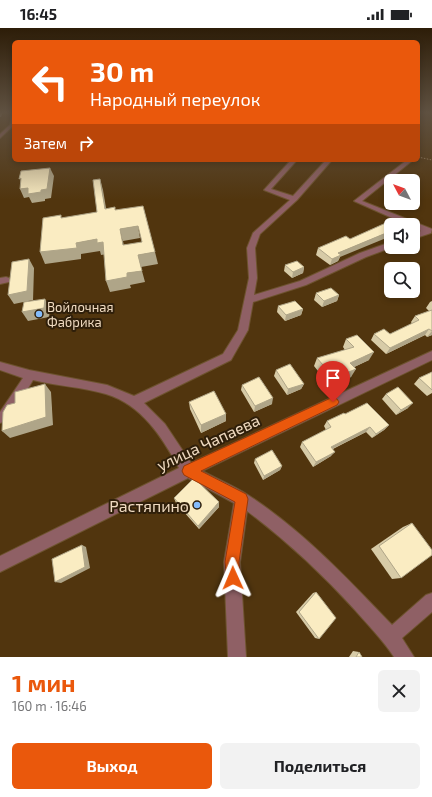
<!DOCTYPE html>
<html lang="ru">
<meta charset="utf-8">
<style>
:root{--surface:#fff;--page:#f2f2f2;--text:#202124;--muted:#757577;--accent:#ea580c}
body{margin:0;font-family:"Exo 2",sans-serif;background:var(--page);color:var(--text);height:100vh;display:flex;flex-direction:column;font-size:15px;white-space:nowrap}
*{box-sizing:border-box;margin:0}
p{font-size:13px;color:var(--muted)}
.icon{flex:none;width:22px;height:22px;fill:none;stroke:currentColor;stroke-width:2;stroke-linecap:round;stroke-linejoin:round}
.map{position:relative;height:629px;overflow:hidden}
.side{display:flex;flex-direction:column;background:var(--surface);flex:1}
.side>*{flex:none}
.banner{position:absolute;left:12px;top:12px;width:408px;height:122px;border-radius:6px;box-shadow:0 2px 6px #0003;background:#ea580c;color:#fff;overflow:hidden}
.needle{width:26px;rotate:311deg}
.buttons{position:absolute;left:384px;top:146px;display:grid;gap:8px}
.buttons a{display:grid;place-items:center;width:36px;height:36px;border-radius:6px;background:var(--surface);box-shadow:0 2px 6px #0003;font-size:20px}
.pin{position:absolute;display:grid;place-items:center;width:34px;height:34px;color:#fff;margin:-41px -17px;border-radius:50% 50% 50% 0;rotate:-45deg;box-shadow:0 0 4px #0007}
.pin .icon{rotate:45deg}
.me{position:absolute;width:44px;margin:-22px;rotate:359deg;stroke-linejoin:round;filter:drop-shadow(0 0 3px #0008)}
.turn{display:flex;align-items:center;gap:14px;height:84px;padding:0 12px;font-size:18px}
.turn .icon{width:52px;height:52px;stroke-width:2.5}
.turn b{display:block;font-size:28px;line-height:34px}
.then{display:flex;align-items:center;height:38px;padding:0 12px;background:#0003;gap:8px;font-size:15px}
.round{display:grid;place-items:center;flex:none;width:42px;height:42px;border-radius:6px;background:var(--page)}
.headline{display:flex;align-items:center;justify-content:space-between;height:68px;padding:0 12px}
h1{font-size:24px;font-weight:700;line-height:30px;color:var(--accent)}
.action{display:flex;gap:8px;margin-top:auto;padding:8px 12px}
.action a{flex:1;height:46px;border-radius:6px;background:var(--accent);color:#fff;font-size:16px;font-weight:700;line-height:46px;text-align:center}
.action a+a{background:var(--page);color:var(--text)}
.status{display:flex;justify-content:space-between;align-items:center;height:28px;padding:0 20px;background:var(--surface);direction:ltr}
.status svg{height:11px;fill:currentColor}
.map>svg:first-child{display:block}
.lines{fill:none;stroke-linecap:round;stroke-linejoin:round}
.minor-casing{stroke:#6d532e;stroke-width:2}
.path{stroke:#a08868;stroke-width:1;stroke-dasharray:1.5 1.5;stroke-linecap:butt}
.minor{fill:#8f6065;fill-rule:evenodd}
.wall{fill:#d7cba7}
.shaded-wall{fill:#afa588}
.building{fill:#faecc2;stroke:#afa588;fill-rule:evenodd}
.route{fill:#ea580c;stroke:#983908}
.poi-dot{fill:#84bcfb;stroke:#2f1f0a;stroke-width:1.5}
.labels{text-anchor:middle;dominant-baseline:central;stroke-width:4;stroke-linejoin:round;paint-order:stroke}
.poi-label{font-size:13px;fill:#efdac0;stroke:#2f1f0a;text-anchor:start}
.near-street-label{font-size:16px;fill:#efdac0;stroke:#2f1f0a}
.near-poi-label{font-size:16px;fill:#efdac0;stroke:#2f1f0a;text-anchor:end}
</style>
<div class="status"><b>16:45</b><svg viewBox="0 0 49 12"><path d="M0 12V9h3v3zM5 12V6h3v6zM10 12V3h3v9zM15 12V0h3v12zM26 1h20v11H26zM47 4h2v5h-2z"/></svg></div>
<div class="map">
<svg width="432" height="629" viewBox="0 0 432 629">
<rect width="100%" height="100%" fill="#51350e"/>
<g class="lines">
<defs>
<g id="minor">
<polygon points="14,86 14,97 0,110 0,106 10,97 12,87"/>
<path d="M291,132H297L271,161L293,168L326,132H332L297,172L260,206L255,220L257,250L254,267L300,253L360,225L388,215H391V219H393L366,229L306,257L253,274L248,302L231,332L144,375L165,396L191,435L432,323V332L202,443C217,451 234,458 248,467C302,502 347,550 392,597L426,567L432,565V584L402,610L414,629H394C383,612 369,598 355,582C322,546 287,513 247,483L240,534L246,629H228L224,534L234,475L188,450L0,544V528L179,440C162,409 142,377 106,366C82,359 57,358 33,352L9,392L0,395V384L23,350L0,342V334L29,342L107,357L134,368L223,326L238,302L249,250L247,220L253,205L290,172L264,162Z"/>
<polygon points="407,132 413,132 362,173 432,201 431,205 413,211 413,206 421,203 413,199 413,197 408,197 354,173"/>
<polygon points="6,249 9,250 9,254 0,256 0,250"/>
</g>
</defs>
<use href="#minor" class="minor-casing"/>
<polyline class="path" points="418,129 432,132"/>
<use href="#minor" class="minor"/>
</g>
<g class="wall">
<polygon points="318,220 340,229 338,233 330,237 316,227"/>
<polygon points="285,237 304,239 303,245 292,250 284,243"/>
<polygon points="316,265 339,267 337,273 322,279 314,272"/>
<polygon points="432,273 432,307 427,309 425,307 386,326 371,312 374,306 390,306 412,296 411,294 415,288 429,283 426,280 430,274"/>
<polygon points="278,278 303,281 301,287 285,293 277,284"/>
<polygon points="346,311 369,332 354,339 351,349 330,358 314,338 317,330 345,322 343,319"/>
<polygon points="276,342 304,356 301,361 287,367 274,348"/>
<polygon points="432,344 432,365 427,368 414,356 419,350"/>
<polygon points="242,357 272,376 254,384 241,362"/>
<polygon points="386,366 408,380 396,387 382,371"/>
<polygon points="189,374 226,386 226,393 201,405 190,381"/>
<polygon points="345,386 389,397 384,402 372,410 366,404 333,421 331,428 313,439 300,419 302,414 326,402 324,398 327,393"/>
<polygon points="255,431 282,438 280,442 263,452 254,435"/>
<polygon points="174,470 219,479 199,501 176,475"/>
<polygon points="412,495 401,550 392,551 371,521 403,499"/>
<polygon points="316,564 319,611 315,610 296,584 313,565"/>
<polygon points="353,623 359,624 362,629 349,629"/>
</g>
<g class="shaded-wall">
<polygon points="0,84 3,84 1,89 0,89"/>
<polygon points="50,140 54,148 51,170 45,171 45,173 32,175 29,169 24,170 20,161 28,160 41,162"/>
<polygon points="100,151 103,162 108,192 105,181"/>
<polygon points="138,198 140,210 123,213 126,229 120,201"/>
<polygon points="391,203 391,208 340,229 338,233 330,237 332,231 338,225"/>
<polygon points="97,211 103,214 107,226 101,227 100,223 81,226 81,231 45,236 40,224 76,215"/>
<polygon points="155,224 158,236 141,239 138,227"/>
<polygon points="29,231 34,240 33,272 14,276 8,267"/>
<polygon points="304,239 303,245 292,250 293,244"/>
<polygon points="142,243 145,254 130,257 131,260 110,264 106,253 127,245"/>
<polygon points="339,267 337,273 322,279 324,273"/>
<polygon points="45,271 50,280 49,289 28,293 22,284"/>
<polygon points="303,281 301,287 285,293 286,287"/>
<polygon points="429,301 425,307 386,326 390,320"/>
<polygon points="432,303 432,307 427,309"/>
<polygon points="374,324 369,332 346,343 350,335"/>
<polygon points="356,341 351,349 330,358 334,350"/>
<polygon points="45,356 51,364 53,397 10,410 2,403"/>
<polygon points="304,356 301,361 287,367 288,361"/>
<polygon points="273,370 272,376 254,384 255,378"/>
<polygon points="413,375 408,380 396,387 401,382"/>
<polygon points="226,386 226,393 201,405 201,397"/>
<polygon points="389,397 384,402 372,410 376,406"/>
<polygon points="370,399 366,404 328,423 331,419"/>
<polygon points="335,424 331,428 313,439 316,434"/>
<polygon points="282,438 280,442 263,452 264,448"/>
<polygon points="219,474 219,479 199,501 198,498"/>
<polygon points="82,517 86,519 90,540 61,555 55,554"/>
</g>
<g class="building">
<polygon points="50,140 47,161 41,162 41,164 28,166 28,160 20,161 21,150 19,151 21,143"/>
<path d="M100,151L105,181L115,179V182L143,178L155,224L138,227L142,243L127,245V249L106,253L103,214L97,215V211L76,215L77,220L40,224L43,190L61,187V190L97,184L93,152ZM138,198L142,214L123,217L120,201Z"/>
<polygon points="388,194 393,197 391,197 391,203 338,225 341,227 332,231 318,220 346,208 350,211"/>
<polygon points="29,231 27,263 8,267 12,234"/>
<polygon points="297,233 304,239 293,244 285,237"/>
<polygon points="331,260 339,267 324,273 316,265"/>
<polygon points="45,271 44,280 22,284 24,274"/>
<polygon points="295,273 303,281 286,287 278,278"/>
<polygon points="432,282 432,303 429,301 390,320 374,306 384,301 390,306 419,292 415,288"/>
<polygon points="357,307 374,324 350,335 356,341 334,350 317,330 354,319 346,311"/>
<polygon points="290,336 304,356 288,361 276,342"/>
<polygon points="432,344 432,362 419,350"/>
<polygon points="259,349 273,370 255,378 242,357"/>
<polygon points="45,356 46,389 2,403 3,384 7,377 15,375 15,364"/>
<polygon points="398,359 413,375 401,382 386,366"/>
<polygon points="214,363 226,386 201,397 189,374"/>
<polygon points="367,375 389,397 376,406 370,399 331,419 335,424 316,434 302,414 331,399 327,393 344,385 345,386"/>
<polygon points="272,422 282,438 264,448 255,431"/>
<polygon points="194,450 219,474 198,498 174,470"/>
<polygon points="412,495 432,522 432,527 401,550 379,518"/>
<polygon points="82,517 85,539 55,554 52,531"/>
<polygon points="316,564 336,590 319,611 299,584"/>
<polygon points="359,624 362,629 356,629"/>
</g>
<linearGradient id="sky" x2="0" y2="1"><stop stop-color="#2d1d08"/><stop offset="0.49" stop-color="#5f5141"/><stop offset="1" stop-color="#5f5141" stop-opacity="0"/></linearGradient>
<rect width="432" height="172" fill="url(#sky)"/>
<polygon class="route" points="333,369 337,371 339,374 337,377 201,443 246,466 248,471 239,534 240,550 238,555 233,557 227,555 225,534 235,474 184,447 182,443 184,438"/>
<g class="poi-dot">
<circle cx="39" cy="286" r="4"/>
<circle cx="197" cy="477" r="4"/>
</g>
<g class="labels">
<g class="poi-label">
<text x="47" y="279">Войлочная<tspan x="47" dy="15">Фабрика</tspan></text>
</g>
<g class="near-street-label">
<text transform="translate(208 414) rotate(-25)">улица Чапаева</text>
</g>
<g class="near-poi-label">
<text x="189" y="477">Растяпино</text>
</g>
</g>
</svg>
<div class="buttons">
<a><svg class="needle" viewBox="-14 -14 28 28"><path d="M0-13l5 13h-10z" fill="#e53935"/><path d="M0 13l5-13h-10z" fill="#757577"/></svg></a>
<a><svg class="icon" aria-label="sound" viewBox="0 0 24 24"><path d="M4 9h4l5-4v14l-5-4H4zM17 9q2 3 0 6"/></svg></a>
<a><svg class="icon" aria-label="search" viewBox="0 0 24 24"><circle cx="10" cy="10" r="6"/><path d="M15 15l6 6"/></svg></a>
</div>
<div class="pin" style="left:333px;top:374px;background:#d93025"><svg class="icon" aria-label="arrive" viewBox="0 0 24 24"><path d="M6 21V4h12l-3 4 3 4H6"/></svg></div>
<svg class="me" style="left:233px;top:550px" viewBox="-20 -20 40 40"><path d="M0-17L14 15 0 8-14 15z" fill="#ea580c" stroke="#fff" stroke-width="4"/></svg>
<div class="banner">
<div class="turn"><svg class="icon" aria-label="left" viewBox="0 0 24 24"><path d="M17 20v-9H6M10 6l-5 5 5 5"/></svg><div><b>30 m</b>Народный переулок</div></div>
<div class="then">Затем<svg class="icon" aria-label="right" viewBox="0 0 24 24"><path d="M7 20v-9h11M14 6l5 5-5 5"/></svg></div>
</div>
</div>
<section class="side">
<div class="headline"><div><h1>1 мин</h1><p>160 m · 16:46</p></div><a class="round"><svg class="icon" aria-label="close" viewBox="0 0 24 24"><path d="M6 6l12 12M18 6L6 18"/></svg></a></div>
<div class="action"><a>Выход</a><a>Поделиться</a></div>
</section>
